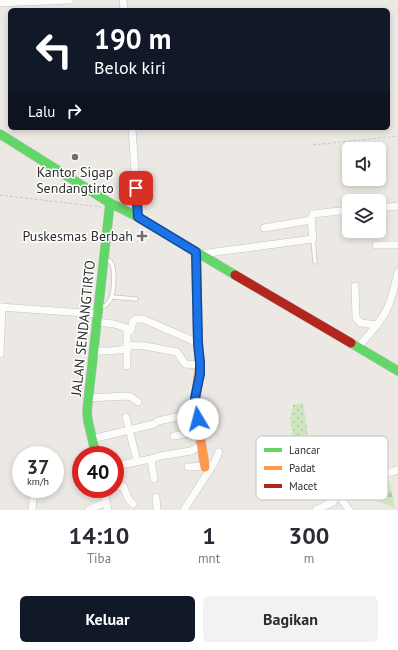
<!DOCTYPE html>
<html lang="id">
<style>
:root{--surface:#fff;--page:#f2f2f3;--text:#2b2b33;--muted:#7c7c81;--accent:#111827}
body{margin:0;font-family:"PT Sans",sans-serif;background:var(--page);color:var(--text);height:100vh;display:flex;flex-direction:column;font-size:15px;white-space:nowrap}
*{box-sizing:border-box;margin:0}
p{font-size:13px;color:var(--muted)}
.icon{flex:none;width:22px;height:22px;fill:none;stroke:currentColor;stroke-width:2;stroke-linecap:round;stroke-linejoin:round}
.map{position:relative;height:510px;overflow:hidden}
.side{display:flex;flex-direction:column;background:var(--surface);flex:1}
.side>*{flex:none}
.guide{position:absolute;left:8px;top:8px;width:382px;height:122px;border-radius:6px;box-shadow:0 2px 6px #0003;background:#111827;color:#fff;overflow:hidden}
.buttons{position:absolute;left:342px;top:142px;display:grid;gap:8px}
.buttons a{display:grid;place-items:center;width:44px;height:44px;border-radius:6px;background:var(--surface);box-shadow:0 2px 6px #0003;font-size:20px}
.speed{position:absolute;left:12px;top:446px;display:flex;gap:8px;font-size:20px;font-weight:700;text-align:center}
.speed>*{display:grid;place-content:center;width:52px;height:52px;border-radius:50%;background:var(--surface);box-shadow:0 2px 6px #0003;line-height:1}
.speed small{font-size:10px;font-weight:400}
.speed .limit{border:6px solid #d22;background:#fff;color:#111}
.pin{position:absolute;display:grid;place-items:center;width:34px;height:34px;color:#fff;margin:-17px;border-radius:8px;box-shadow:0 2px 6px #0006}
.me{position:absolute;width:44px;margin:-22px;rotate:352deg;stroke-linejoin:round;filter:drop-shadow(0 0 3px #0008)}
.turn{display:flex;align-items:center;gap:14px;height:84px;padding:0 20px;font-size:18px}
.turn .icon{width:52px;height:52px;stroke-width:2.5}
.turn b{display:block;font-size:28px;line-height:34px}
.then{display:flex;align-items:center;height:38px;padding:0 20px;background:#0003;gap:8px;font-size:15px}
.eta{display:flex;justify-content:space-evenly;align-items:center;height:68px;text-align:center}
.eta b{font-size:24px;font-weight:700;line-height:28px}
.primary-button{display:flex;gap:8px;margin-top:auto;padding:8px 20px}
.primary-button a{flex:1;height:46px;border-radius:6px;background:var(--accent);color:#fff;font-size:16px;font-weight:700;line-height:46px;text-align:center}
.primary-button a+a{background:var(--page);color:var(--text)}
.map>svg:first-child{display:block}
.green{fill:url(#green-dots)}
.forest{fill:url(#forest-firs)}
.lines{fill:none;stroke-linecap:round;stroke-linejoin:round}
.lane-casing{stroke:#c5c4c5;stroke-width:5}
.street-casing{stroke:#c5c4c5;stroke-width:8}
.fast-casing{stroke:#c5c4c5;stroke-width:10}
.slow-casing{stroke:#c5c4c5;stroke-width:10}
.jam-casing{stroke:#c5c4c5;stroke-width:10}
.path{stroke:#c9c9c8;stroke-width:1;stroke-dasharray:3 2;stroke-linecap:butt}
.lane{stroke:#fcfcfb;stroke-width:3.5}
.street{stroke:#fcfcfb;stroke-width:7}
.fast{stroke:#63d668;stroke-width:9}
.slow{stroke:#ff974d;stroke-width:9}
.jam{stroke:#b3261e;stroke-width:9}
.route-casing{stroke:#114b97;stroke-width:10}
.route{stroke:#1a73e8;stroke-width:7}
.poi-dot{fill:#706f6e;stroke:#fff;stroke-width:1.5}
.labels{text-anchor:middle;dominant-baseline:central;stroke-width:3;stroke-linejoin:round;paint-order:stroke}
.poi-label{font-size:14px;fill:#2e2e2e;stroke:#fff}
.street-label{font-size:14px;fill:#2e2e2e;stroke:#fff}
.key{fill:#fff;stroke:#c0c0c0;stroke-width:1}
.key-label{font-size:11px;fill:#2e2e2e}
</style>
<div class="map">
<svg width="398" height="510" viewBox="0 0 398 510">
<defs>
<pattern id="green-dots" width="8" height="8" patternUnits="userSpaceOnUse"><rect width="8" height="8" fill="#cee6be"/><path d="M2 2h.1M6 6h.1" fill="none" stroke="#b1c6a4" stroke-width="1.8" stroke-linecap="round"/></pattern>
<pattern id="forest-firs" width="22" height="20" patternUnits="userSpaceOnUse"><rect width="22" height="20" fill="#cee6be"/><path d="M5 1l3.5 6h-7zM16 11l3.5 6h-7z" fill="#b1c6a4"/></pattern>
</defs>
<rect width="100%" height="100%" fill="#ece8e4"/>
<polygon class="green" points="303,403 308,434 293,437 290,420 293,405"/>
<polygon class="forest" points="389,480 395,508 345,488"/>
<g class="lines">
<defs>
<g id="lane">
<polyline points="313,239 315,262"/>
<polyline points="112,297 136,299"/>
<path d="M100,306H105C107,304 110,302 111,298C114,290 116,268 110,261H105"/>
</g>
<g id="street">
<polyline points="123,0 124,10"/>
<polyline points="0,3 70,0"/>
<polyline points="132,128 138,217"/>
<polyline points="379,208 398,206"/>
<polyline points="264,228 311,220"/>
<polyline points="376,245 398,245"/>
<polyline points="201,254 313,239 311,218 313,214 349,210"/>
<polyline points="355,286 356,318 361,323 377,325"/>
<polyline points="0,307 98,314"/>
<polyline points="97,322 114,324 127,328 127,349"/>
<polyline points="127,332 131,330 133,321 137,319 143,319 198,343"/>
<polyline points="127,345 145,346 177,352 185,364 200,365"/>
<path d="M358,347C368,336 379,324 386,311C392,300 395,285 398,272"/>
<polyline points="94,351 109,351 127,349 127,366"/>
<polyline points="0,354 2,307"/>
<polyline points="89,398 126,396 131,397 138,402"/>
<polyline points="126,417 137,461"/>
<polyline points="174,436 199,431"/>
<polyline points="92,439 154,424 158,421 196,413"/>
<polyline points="151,459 160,456 191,451 202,445"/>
<polyline points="115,466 151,459 154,479"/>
<polyline points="188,467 208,466"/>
<polyline points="115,487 123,486 129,500 133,504"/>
<polyline points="103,489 108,510"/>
<polyline points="340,492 342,500 349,510"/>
<polyline points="156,497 157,510"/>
<polyline points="32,510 34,489"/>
<polyline points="89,510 106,502"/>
<polyline points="184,510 214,463 219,452"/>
<polyline points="316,510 333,502 344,485 347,484 398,470"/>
</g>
<g id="fast">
<polyline points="0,134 110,203 138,217 235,275"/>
<polyline points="351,343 398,371"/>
<polyline points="96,455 88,421 87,411 110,203"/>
</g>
<polyline id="slow" points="196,252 198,343 200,363 195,405 205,467"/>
<polyline id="jam" points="235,275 351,343"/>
</defs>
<use href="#lane" class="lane-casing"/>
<use href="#street" class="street-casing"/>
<use href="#fast" class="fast-casing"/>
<use href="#slow" class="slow-casing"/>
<use href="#jam" class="jam-casing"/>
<g class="path">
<polyline points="313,145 398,136"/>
<polyline points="0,195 101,207"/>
</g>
<use href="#lane" class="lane"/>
<use href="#street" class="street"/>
<use href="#fast" class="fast"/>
<use href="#slow" class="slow"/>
<use href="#jam" class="jam"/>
</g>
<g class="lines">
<defs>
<polyline id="route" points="136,188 138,217 196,252 198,343 200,363 200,374 195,398 198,419"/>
</defs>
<use href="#route" class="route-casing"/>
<use href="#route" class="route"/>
</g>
<g class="poi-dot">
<circle cx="75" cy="157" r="4"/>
<path d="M140 230h4v4h4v4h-4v4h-4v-4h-4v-4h4z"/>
</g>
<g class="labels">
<g class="poi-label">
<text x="75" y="172">Kantor Sigap<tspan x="75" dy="16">Sendangtirto</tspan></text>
<text x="133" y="236" text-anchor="end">Puskesmas Berbah</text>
</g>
<g class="street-label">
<text transform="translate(83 328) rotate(-84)">JALAN SENDANGTIRTO</text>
</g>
</g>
<rect x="256" y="436" width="132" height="64" rx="6" class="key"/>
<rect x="264" y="448" width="18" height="4" fill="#63d668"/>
<rect x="264" y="466" width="18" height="4" fill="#ff974d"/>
<rect x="264" y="484" width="18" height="4" fill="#b3261e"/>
<g class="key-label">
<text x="289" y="454">Lancar</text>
<text x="289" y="472">Padat</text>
<text x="289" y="490">Macet</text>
</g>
</svg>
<div class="buttons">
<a><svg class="icon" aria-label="sound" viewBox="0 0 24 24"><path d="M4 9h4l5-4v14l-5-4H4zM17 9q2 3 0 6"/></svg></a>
<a><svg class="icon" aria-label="layers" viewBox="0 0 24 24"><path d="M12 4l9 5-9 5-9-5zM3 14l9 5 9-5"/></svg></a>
</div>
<div class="speed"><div>37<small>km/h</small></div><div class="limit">40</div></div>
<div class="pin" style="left:136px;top:188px;background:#d93025"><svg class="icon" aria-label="arrive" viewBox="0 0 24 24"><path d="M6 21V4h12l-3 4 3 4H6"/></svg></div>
<svg class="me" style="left:198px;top:419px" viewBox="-20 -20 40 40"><circle r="19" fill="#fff"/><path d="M0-13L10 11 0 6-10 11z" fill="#1a73e8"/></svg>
<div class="guide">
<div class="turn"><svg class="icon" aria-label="left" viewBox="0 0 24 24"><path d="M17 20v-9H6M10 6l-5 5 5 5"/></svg><div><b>190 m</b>Belok kiri</div></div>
<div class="then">Lalu<svg class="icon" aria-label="right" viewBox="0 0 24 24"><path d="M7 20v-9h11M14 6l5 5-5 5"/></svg></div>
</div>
</div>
<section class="side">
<div class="eta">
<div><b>14:10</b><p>Tiba</p></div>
<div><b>1</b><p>mnt</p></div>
<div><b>300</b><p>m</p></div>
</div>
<div class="primary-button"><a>Keluar</a><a>Bagikan</a></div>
</section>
